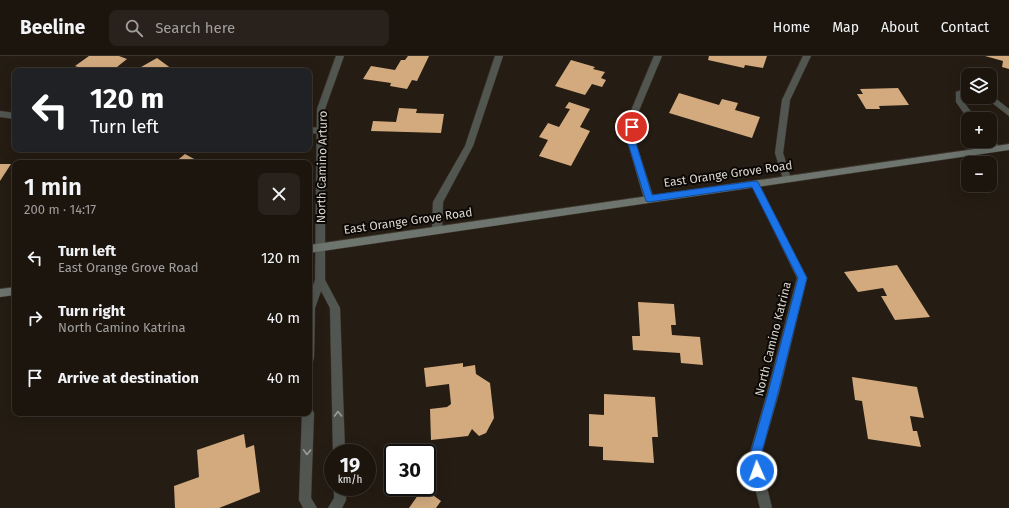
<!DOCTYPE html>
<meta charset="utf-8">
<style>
:root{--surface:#1c150e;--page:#29221c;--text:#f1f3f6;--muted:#a09f9e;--line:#3a342e}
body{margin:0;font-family:"Fira Sans",sans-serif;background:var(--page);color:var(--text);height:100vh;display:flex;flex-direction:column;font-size:15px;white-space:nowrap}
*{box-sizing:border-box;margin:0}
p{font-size:13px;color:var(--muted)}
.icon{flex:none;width:22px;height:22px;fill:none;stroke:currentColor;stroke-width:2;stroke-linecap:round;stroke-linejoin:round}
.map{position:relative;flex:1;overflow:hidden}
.drawer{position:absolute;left:12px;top:104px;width:300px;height:256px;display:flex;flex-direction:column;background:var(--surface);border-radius:8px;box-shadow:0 4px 16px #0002,0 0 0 1px var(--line)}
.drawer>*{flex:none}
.guide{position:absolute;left:12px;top:12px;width:300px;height:84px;border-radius:8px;box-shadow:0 4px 16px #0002,0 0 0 1px var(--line);background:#202124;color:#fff;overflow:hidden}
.controls{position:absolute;left:961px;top:12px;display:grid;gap:8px}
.controls a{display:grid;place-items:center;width:36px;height:36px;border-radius:8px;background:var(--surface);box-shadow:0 4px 16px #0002,0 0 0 1px var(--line);font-size:20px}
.speed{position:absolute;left:324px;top:388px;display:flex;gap:8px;font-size:20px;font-weight:700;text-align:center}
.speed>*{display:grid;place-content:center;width:52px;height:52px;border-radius:50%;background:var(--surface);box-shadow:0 4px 16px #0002,0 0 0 1px var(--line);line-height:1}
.speed small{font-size:10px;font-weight:400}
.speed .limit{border:2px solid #111;border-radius:6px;background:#fff;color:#111}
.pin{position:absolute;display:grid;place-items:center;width:34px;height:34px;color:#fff;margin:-17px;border:2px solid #fff;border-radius:50%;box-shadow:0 1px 4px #0007}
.me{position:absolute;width:44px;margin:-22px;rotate:358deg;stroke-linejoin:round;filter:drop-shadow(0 0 3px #0008)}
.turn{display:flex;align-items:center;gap:14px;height:84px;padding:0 12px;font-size:18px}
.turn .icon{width:52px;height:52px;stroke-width:2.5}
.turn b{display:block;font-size:28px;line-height:34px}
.round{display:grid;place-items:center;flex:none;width:42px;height:42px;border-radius:8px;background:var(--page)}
.summary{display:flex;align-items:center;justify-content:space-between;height:68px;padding:0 12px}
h1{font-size:24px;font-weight:600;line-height:30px}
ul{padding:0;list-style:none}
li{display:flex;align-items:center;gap:12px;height:60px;padding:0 12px}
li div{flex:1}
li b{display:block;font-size:15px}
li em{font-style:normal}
header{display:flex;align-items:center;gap:24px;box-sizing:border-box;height:56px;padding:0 20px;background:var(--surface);border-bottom:1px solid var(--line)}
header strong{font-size:19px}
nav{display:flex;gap:22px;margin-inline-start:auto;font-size:14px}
.search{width:280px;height:36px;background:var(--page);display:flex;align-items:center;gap:10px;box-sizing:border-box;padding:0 14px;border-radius:8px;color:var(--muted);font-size:15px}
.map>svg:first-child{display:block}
.building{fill:#d2aa7e}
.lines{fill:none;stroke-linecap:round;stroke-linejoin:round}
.service-casing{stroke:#3e362d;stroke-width:1}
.minor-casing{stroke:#3e362d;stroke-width:1}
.secondary-casing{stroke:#3e362d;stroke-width:1}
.service{fill:#515651;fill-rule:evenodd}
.minor{fill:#515651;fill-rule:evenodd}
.secondary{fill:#6d756e;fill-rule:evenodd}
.oneway{stroke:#9d9c96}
.route{fill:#1a73e8;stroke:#114b97}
.labels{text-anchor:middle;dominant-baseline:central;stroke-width:4;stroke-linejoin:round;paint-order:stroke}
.street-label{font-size:12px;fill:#dbd5cf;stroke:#0b0805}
</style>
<header>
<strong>Beeline</strong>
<div class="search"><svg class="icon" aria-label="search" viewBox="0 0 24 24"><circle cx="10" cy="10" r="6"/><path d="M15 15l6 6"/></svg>Search here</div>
<nav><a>Home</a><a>Map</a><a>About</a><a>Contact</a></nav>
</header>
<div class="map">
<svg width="1009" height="452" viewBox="0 0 1009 452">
<rect width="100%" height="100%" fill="#251c13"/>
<g class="building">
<polygon points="89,0 119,0 127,3 112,15 90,15 75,10"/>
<polygon points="408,0 429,0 417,25 412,24 407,33 390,30 391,27 363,23 371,10 395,14 401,4 405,4"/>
<polygon points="709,0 767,0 763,12 745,9 744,12 708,4"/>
<polygon points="985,0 1009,0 1009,13 1002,11 1003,5"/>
<polygon points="157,2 172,13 168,15 134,15"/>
<polygon points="571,4 595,11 593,13 605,16 601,22 606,24 602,31 592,28 585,39 555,30"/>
<polygon points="898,32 909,49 879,50 880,53 866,53 857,38 863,38 860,33"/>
<polygon points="679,37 719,49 722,43 738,47 735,54 760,61 752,82 669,57"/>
<polygon points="569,46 590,53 580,71 590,75 571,110 539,100 548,84 539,81 548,67 559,71 570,53 565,52"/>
<polygon points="399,52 417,53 416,57 444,58 441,77 371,75 373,65 396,66"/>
<polygon points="185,98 196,104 200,103 210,107 174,107"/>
<polygon points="0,108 11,108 0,125"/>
<polygon points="897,209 930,261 895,264 881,240 887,240 883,232 858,236 844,216"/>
<polygon points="638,246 674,248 676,269 671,269 672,279 700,281 703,309 681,307 680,297 633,294 632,280 640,280"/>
<polygon points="463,307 463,311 475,309 476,318 490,327 494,362 486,377 479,380 472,373 468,380 431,384 430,353 447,351 451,348 449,328 426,331 424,312"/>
<polygon points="852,321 917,331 924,362 910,360 913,375 917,375 921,391 868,383 862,345 855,344"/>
<polygon points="604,338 655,341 658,381 652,381 654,407 603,404 603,391 589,390 589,358 604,359"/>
<polygon points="244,378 246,392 254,389 260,436 219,452 175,452 174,430 199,421 197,394"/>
<polygon points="423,432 441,445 436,452 409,452"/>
</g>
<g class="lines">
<defs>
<g id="service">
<polygon points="495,0 503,0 473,90 443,146 442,174 440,177 434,177 432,174 433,146 465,90"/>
<polygon points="803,0 811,0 790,44 783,97 791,123 787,126 783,123 775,97 782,44"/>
<polygon points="968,32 968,38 963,39 964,46 976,63 968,63 956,46 956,36"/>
<polygon points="990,38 1009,53 1009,60 987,43 986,41 990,41"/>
<polygon points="0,55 15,57 15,63 0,61"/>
<polygon points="309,71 321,72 325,75 321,78 309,77"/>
<path d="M990,82C995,83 998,89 1000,93L999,95H993L986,85H990Z"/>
</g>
<g id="minor">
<polygon points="336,0 344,0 325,53 325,224 340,252 345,397 333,397 330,252 321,235 315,252 314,301 313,305 309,306 309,241 315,224 317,53"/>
<polygon points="654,0 662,0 638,57 635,84 654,143 649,146 644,143 627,84 630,57"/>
<polygon points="755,125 759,128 807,222 779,337 760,403 772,452 760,452 748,403 767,337 797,222 751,128"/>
<polygon points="309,352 312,353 314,357 311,442 317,452 303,452 299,444 302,357 309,357"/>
<polygon points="334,431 346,431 346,444 342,452 328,452 334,442"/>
</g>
<g id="secondary">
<polygon points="1009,88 1009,94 309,197 309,189"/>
<polygon points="15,231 15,239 0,241 0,233"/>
</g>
</defs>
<use href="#service" class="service-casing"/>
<use href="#minor" class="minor-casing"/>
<use href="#secondary" class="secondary-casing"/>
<use href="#service" class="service"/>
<use href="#minor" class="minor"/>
<use href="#secondary" class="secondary"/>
</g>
<defs><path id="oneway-chevron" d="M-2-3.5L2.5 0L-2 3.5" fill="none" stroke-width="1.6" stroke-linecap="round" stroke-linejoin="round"/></defs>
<g class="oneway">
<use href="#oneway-chevron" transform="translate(338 358) rotate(-91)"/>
<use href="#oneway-chevron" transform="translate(307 396) rotate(92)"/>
</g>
<polygon class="route" points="632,68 636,71 635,84 652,139 755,125 758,126 807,222 778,337 760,403 762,415 761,419 757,420 753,419 749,403 768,337 798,222 752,131 649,146 646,145 627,84 628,71"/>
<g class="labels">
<g class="street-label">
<text transform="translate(322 111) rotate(-89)">North Camino Arturo</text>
<text transform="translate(728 118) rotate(-8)">East Orange Grove Road</text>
<text transform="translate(408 165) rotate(-8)">East Orange Grove Road</text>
<text transform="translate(773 283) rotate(-76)">North Camino Katrina</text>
</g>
</g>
</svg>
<div class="controls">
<a><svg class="icon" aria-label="layers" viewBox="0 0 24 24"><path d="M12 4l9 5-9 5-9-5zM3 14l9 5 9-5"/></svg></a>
<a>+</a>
<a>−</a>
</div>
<div class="speed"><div>19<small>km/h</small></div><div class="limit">30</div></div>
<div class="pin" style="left:632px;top:71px;background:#d93025"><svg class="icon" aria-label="arrive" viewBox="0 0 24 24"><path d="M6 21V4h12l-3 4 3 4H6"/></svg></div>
<svg class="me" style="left:757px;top:415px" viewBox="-20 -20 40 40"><circle r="17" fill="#1a73e8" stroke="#fff" stroke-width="3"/><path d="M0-11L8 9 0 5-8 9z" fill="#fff"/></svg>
<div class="guide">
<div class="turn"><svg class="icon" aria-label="left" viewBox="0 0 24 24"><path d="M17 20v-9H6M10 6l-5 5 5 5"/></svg><div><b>120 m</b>Turn left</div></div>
</div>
<section class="drawer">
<div class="summary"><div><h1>1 min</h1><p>200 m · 14:17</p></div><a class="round"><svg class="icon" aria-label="close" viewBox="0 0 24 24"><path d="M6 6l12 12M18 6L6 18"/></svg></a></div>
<ul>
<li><svg class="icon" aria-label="left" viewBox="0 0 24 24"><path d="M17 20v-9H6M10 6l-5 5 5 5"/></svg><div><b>Turn left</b><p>East Orange Grove Road</p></div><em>120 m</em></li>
<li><svg class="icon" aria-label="right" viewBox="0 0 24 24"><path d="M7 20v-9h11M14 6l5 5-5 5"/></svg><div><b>Turn right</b><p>North Camino Katrina</p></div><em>40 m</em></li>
<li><svg class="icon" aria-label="arrive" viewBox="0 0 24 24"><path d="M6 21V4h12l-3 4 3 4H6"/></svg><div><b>Arrive at destination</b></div><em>40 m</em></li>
</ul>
</section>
</div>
